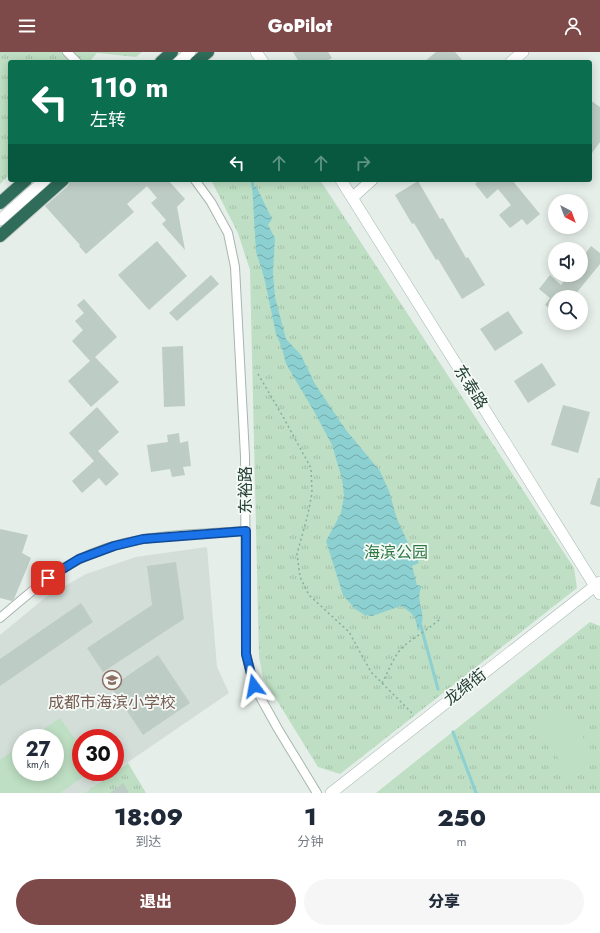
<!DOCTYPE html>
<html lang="zh">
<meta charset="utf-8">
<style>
:root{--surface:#fff;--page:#f6f6f7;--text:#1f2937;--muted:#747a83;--accent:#7e4a49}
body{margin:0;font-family:Jost,"Noto Sans SC",sans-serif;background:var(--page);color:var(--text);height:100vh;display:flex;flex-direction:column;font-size:15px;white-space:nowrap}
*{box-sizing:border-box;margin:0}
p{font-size:13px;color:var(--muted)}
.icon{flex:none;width:22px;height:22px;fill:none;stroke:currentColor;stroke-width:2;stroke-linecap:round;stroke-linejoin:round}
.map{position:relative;height:741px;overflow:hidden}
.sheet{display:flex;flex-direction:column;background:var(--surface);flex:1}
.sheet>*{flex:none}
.guide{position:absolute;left:8px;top:8px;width:584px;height:122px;border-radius:4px;box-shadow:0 2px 10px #0003;background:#0b6e4f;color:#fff;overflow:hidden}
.needle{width:26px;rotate:139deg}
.fabs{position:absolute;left:548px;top:142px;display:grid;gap:8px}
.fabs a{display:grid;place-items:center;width:40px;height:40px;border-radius:50%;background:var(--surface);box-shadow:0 2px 10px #0003;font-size:20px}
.speed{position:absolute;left:12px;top:677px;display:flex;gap:8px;font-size:20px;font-weight:700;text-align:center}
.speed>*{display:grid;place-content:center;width:52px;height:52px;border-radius:50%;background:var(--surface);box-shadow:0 2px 10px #0003;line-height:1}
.speed small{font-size:10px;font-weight:400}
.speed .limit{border:6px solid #d22;background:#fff;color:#111}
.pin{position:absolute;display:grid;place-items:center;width:34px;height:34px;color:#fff;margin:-17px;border-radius:8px;box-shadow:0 2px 6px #0006}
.me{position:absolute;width:44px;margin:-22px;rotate:347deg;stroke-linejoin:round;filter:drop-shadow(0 0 3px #0008)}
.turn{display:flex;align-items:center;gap:14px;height:84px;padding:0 16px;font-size:18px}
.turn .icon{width:52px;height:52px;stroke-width:2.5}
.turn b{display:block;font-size:28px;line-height:34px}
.lanes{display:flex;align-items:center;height:38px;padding:0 16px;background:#0003;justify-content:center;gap:20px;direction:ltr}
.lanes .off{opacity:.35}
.eta{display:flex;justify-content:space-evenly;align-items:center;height:68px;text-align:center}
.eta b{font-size:24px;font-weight:800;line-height:28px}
.action{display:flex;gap:8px;margin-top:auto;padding:8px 16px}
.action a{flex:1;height:46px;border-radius:24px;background:var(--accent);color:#fff;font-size:16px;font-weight:800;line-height:46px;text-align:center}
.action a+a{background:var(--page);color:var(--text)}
header{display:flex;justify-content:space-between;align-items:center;height:52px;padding:0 16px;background:var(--accent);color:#fff;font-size:18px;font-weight:800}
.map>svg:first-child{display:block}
.built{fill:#d3ded8;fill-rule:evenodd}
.park{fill:url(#park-tufts)}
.pitch{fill:#bedfc3}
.water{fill:url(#water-waves)}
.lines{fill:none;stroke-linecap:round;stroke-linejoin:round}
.stream{stroke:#8dd0d2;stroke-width:3}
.building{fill:#bdccc4}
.street-casing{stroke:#a7b6af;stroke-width:10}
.secondary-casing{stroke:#a3baaf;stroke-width:12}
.highway-casing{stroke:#c2cac6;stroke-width:14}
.path{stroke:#85b19f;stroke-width:1.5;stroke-dasharray:2 3;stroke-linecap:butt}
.street{stroke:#fff;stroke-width:8}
.secondary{stroke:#fff;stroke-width:11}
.highway{stroke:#2f6c59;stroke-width:12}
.route-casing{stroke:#114b97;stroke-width:10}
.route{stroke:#1a73e8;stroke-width:7}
.labels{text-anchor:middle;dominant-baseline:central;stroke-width:3.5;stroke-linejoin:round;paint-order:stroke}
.street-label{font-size:16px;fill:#244035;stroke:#f5faf7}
.park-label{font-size:16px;fill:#2d7742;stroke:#f5faf7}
.education-label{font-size:16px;fill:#785e54;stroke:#f5faf7}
</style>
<header><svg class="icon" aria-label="menu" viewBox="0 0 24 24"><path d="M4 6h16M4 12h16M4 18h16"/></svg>GoPilot<svg class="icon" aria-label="person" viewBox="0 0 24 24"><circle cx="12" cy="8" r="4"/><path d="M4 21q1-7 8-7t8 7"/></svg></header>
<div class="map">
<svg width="600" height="741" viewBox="0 0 600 741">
<defs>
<pattern id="park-tufts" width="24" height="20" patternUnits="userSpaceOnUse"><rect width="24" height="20" fill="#bedfc3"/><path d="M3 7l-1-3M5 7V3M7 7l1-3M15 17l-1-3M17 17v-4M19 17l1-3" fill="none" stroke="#a3c0a8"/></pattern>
<pattern id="water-waves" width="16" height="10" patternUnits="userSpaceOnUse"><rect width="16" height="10" fill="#8dd0d2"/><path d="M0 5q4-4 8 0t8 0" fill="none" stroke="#73aaab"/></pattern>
</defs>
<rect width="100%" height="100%" fill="#e5eee9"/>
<path class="built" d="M207,495L217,615L229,641L115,719V686H81V720H114L84,741H0V583L46,545L86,522L136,505ZM21,686H55V720H21Z"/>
<g class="park">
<polygon points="0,0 142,0 136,5 97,1 89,10 10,10 10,122 0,132"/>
<polygon points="211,128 320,128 574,516 577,536 340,722 318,715 263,626 259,605 250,218 238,181"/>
<polygon points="590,570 600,574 600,741 376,741"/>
<polygon points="128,711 146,741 84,741"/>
</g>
<g class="pitch">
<polygon points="561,651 596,705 569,723 534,669"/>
<polygon points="60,666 81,696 81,720 90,720 60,741 0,741 0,708 21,693 21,720 55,720 55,686 31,686"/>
</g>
<path class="water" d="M252,132L257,136L272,167L268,173L275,186L273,221L275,245L286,287L301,303L315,332L346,378L380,419L389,439L397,467L409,493L402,499L401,505L414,502L419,511L412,514L417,533L422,534C413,550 430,562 418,579C415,563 415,563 401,554L372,564L365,563L355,557L343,543L326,489L341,461L344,444L342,427L332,393L315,361L286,312L282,296L276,282L264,225L256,200Z"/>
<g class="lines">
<g class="stream">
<polyline points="252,128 253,135"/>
<polyline points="420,571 438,637"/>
<polyline points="453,680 476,741"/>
</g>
</g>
<g class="building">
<polygon points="293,0 328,0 332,6 325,10 299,10"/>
<polygon points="436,0 455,0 464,10 424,10"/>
<polygon points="590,48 600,55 600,90 590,104"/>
<polygon points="70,128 168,128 185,147 177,155 185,198 162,172 166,168 151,151 157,146 147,134 127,152 134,160 86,202 79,194 80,193 45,154 68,134"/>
<polygon points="479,128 512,128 540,162 527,173 522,167 510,176 499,163 511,153 498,137 487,147 475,132"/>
<polygon points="418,129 440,167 443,166 466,206 468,205 485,233 462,247 438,207 436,208 414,171 412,172 395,143"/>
<polygon points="157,189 187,224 149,258 118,223"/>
<polygon points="591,194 600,201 600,212 573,245 555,245 555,261 545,253 550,246 539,237 550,223 561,233 569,223 581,223 581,198 585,202"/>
<polygon points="211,223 219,232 177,269 169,261"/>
<polygon points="84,247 117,285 95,305 119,330 91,355 68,329 90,309 72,289 83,278 75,269 84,261 77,253"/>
<polygon points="508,259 523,281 495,299 480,277"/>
<polygon points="183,294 185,354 164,355 162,295"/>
<polygon points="542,311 556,333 528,351 514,329"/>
<polygon points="563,353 590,360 578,401 551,393"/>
<polygon points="97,355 119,380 98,399 119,422 106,434 99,426 82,441 72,429 94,409 69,381"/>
<polygon points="179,381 180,391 188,389 191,414 183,415 185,423 172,425 170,417 151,420 147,393 168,390 167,383"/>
<polygon points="598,426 600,426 600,455 590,452"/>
<polygon points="0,477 28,483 22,501 31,506 14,547 12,549 0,546"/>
<polygon points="176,510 184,567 103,620 87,596 152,553 147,514"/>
<polygon points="81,551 93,570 0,634 0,607"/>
<polygon points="158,603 190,651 143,683 111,635"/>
<polygon points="123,731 129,741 110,741"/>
</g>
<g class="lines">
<defs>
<g id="street">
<polyline points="67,0 77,10"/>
<polyline points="195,128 211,150 228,181 235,215 245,404 246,602 254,634 278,677 317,741"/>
<path d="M0,566C25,545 49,523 78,508C129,481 190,483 246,479"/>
</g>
<g id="secondary">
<polyline points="256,0 263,10"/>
<polyline points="179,10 190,0"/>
<polyline points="511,10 523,0"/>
<polyline points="341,128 600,542"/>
<polyline points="353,145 372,128"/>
<polyline points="0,168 45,128"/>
<polyline points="331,741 600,530"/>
</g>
<g id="highway">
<polyline points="161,10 172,0"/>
<polyline points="196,10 208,0"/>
<polyline points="0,151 26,128"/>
<polyline points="0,184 63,128"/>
</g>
</defs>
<use href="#street" class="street-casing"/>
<use href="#secondary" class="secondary-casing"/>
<use href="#highway" class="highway-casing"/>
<g class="path">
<polyline points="258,322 282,363 311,416 312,441 308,462 297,502 300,525 309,543 349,580 371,620 414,663"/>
<path d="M382,631C389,619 394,602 405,593C416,584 429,577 440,567"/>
</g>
<use href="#street" class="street"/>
<use href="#secondary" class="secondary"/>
<use href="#highway" class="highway"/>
</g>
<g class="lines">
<defs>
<polyline id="route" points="48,526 79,507 114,494 143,487 246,479 246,602 254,634"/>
</defs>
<use href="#route" class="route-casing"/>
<use href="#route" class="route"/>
</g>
<defs>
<symbol id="school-ring" viewBox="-11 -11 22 22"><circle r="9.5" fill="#f5faf7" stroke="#8d6e63" stroke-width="1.5"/><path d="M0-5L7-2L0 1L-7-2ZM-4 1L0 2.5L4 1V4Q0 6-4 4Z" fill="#8d6e63"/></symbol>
</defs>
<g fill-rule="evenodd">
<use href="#school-ring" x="101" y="617" width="22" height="22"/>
</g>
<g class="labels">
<g class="street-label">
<text transform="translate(471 335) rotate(58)">东泰路</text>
<text transform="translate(245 438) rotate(-90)">东裕路</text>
<text transform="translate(465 635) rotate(-38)">龙绵街</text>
</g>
<g class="park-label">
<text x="396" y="500">海滨公园</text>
</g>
<g class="education-label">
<text x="112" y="650">成都市海滨小学校</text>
</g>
</g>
</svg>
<div class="fabs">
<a><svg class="needle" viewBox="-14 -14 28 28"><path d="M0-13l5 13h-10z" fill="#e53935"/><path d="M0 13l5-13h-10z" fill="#747a83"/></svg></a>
<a><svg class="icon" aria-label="sound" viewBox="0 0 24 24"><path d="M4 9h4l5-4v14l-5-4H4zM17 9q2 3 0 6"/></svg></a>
<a><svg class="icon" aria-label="search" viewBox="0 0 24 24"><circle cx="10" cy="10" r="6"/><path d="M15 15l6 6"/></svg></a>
</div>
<div class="speed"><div>27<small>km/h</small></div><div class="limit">30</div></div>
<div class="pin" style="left:48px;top:526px;background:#d93025"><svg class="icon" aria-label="arrive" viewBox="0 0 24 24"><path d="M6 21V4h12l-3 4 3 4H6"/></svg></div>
<svg class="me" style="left:254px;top:634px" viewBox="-20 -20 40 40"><path d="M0-17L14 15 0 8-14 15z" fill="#1a73e8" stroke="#fff" stroke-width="4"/></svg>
<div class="guide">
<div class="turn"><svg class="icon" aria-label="left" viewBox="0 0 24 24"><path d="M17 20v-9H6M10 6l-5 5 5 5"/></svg><div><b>110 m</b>左转</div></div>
<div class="lanes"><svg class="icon" aria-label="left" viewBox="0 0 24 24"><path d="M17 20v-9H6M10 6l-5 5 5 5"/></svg><svg class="icon off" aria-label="ahead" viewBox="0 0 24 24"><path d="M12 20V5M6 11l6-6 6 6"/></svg><svg class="icon off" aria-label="ahead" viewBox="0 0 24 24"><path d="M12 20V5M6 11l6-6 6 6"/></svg><svg class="icon off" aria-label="right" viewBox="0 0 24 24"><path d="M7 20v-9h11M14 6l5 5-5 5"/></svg></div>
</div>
</div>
<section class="sheet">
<div class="eta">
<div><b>18:09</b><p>到达</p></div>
<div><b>1</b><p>分钟</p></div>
<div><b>250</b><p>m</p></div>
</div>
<div class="action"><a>退出</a><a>分享</a></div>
</section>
